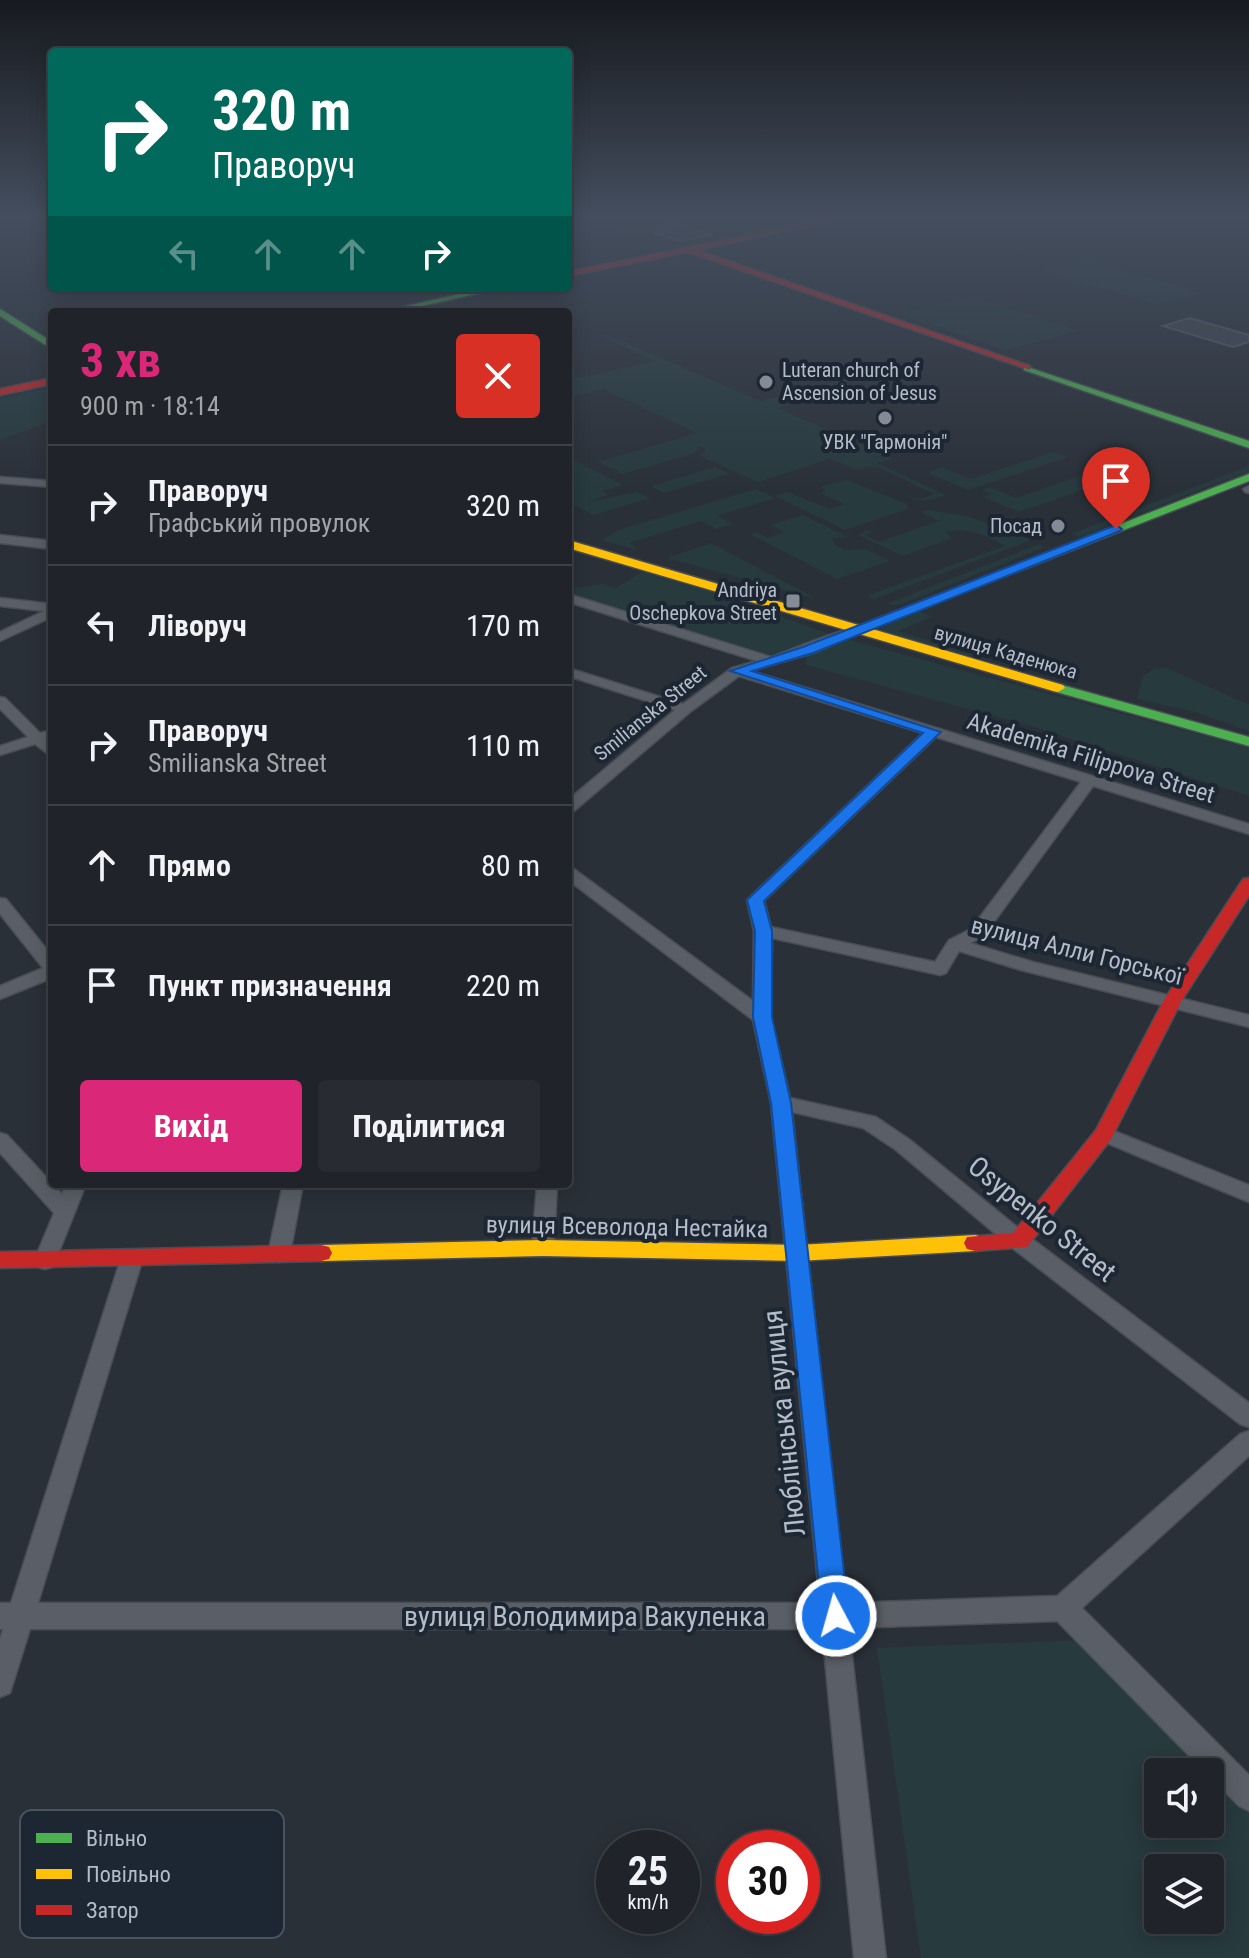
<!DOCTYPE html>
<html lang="uk">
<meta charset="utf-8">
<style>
:root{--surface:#20242a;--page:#282c32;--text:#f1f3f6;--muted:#a2a4a8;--line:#3d4147;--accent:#db2777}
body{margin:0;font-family:"Roboto Condensed",sans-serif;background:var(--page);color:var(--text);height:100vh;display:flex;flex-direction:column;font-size:30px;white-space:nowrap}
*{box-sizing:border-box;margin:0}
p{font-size:26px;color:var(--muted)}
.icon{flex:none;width:44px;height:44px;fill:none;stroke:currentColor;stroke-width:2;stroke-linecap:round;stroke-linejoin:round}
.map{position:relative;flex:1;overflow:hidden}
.sheet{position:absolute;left:48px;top:308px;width:524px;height:880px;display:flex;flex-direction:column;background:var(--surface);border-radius:8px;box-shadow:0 4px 20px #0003,0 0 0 2px var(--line)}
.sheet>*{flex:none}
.banner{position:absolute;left:48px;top:48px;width:524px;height:244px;border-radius:8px;box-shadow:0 4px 20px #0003,0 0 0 2px var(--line);background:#00695c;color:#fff;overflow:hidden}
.buttons{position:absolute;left:1144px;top:1758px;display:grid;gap:16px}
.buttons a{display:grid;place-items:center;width:80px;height:80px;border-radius:8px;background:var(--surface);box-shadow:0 4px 20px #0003,0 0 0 2px var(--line);font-size:40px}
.speed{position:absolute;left:596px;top:1830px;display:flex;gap:16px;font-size:40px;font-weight:700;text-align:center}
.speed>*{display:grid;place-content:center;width:104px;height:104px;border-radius:50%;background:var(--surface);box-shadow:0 4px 20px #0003,0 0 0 2px var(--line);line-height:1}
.speed small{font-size:20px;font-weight:400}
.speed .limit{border:12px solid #d22;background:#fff;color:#111}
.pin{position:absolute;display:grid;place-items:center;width:68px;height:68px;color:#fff;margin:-82px -34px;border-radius:50% 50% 50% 0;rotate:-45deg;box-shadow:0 0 8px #0007}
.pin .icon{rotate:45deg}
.me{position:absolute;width:88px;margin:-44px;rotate:354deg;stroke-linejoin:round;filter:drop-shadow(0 0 6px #0008)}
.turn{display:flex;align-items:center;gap:28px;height:168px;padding:0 32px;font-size:36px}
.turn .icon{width:104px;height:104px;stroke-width:2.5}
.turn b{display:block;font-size:56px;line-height:68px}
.lanes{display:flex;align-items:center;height:76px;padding:0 32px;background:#0003;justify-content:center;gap:40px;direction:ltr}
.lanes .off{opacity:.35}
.round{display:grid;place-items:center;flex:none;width:84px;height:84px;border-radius:8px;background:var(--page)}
.summary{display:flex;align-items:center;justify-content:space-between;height:136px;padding:0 32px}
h1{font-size:48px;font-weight:700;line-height:60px;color:var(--accent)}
.action{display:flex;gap:16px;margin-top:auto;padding:16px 32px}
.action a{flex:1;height:92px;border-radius:8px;background:var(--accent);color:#fff;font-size:32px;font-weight:700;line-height:92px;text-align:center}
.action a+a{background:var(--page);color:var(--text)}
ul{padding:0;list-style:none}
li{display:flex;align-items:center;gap:24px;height:120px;padding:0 32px;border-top:2px solid var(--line)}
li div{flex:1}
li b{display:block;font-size:30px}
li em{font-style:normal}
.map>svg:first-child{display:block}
.green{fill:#273a3e;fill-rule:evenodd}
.building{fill:#3f444c;stroke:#52575f;stroke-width:2}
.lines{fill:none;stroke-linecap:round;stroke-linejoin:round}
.street-casing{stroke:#484c55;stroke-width:3}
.fast-casing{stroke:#484c55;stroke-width:3}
.slow-casing{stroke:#484c55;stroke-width:3}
.jam-casing{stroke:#484c55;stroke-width:3}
.street{fill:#5a5e66;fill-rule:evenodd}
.fast{fill:#4caf50;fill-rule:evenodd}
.slow{fill:#ffc107;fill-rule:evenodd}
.jam{fill:#c62828;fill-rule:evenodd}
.route{fill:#1a73e8;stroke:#114b97;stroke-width:2}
.poi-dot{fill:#848b96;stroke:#1d2633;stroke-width:3}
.labels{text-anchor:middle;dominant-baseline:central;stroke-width:8;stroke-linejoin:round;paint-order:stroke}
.far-poi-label{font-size:20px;fill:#b4bcc9;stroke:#1d2633;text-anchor:end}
.far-street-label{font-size:20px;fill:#b4bcc9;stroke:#1d2633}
.street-label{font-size:24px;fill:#b4bcc9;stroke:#1d2633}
.near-street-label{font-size:28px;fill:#b4bcc9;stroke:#1d2633}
.key{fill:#1d2633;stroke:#4a5360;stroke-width:2}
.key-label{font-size:22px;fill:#b4bcc9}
</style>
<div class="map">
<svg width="1249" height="1958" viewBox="0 0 1249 1958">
<rect width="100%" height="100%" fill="#2a3038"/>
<g class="green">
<polygon points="592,217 758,217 785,227 690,245 650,234 644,236"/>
<polygon points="1087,260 1203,293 1158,305 1043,271"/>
<polygon points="972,296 1079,331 1005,350 898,313"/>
<path d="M606,334L760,401L810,388L825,394L777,408L893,458L877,463L946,495C930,500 921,504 905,496L920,499L934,494L880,468L871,466L857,470L830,459L758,482L700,456L706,450L700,447L692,454L623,474L598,462L697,433L603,389L568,398V380L655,361L598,335Z"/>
<polygon points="52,387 52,421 0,440 0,398"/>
<polygon points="1053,452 1068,457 968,490 927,473 942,467 970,479"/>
<polygon points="572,459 623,485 603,491 608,495 587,502 637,492 650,498 593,515 568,502 568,460"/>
<polygon points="1249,466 1249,471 1079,537 1071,534"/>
<polygon points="715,467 729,474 664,493 651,486"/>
<polygon points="1103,468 1123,476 1019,512 984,497 990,494 981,490 990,487 1016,498"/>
<polygon points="847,480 907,504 908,509 845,530 775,496 787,492 830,509 844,504 820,493 826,490 820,487"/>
<polygon points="756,489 775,498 717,516 733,524 716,529 701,521 629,543 637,548 634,549 602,540 621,529"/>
<path d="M927,510L968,516L1031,540L874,599L868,595L1005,546C989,537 964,525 946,533L952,538L903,556L858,535L868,530L873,532L865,535L879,542L939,521L921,512Z"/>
<polygon points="803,515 848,537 832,538 835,545 846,550 865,549 890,561 837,579 750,534 757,532 768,538 784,532 771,525"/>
<polygon points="711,543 817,599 667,558"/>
<polygon points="1040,544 1043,548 899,605 886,604"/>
<path d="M642,572L718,594L829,634C813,649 784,657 763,654L568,596V589L602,584L616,588Z"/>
<polygon points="918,610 932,617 898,631 1022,669 875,631"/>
<polygon points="850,640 1249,748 1249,796 1031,726 806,665 807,655"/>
<polygon points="1167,668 1249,705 1249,731 1195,712 1137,699 1143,676 1154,669"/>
<path d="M1085,1640L1249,1812V1958H921L877,1648ZM1158,1772H1210V1824H1158ZM1158,1868H1210V1920H1158Z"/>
</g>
<g class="building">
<polygon points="670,222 699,230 711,235 681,241 655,233"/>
<polygon points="1190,318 1249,335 1249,342 1233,347 1163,326"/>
</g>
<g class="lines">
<defs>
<g id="street">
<polygon points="0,477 52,481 52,487 0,483"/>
<polygon points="1249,486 1249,493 1245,492 1243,489"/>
<polygon points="0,535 52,541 52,549 0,543"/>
<path d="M568,594L771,657C789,651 847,626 860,627V633L813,653L751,671L1249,824V834L1093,786L983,937L970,943L1033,962L1249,1015V1027L1021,970L959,951L946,973L940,975L772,938L771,1017L790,1098L876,1117L910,1140L1027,1235L1249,1403V1427L1240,1424L1011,1247L896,1150L863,1128L792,1112L846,1603L1057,1596L1240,1434L1249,1431V1456L1082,1608L1249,1775V1811L1239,1806L1210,1777V1772H1205L1057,1621L849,1628L886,1958H854L822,1629H30L10,1693L0,1697V1639L3,1629H0V1603H11L121,1258L124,1252L132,1250L140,1252L143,1258L38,1603H820L771,1103L753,1020L568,880V867L574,869L753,1001L754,931L747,900L923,733L739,676L690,712L574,811L568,813V800L675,710L568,676V668L683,704L732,668L757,661L568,602ZM936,737L1081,782L971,929L949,940L935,962L771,927L764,901Z"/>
<polygon points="0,598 52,604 52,617 0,641 0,632 44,611 0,606"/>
<polygon points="0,697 5,698 40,733 52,730 52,739 48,740 52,745 52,757 35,744 0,755 0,746 28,737 0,709"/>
<polygon points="0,898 6,899 52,956 52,978 0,999 0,986 43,968 0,914"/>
<polygon points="1104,1127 1249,1185 1249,1202 1097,1139 1094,1134 1097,1129"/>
<polygon points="0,1133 7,1135 62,1194 66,1184 86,1184 53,1267 45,1269 37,1267 34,1261 54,1213 0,1153"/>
<polygon points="283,1184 303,1184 290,1254 287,1260 279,1262 271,1260 268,1254"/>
<polygon points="537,1184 557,1184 554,1248 551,1254 543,1256 535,1254 532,1248"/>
</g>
<g id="fast">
<polygon points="487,288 503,288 395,312 379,312"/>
<polygon points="0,309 52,342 52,349 0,316"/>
<polygon points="1024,366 1249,441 1249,448 1024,370"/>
<polygon points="1249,474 1249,481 860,633 848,630"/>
<polygon points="1058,684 1249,737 1249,746 1053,691 1053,685"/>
</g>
<g id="slow">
<polygon points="568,540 1063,685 1065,688 1058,692 1053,691 568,548"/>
<polygon points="975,1235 983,1237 986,1243 983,1249 975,1251 798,1261 543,1256 321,1261 313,1259 310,1253 313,1247 321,1245 543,1240 798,1245"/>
</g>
<g id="jam">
<polygon points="835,217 850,217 697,250 1030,366 1030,370 688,252 568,276 568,272"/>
<polygon points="52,378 52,384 0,395 0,389"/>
<polygon points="1249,878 1249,896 1182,1000 1111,1139 1027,1247 975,1251 967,1249 964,1243 967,1237 1013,1233 1096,1130 1164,1000 1243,879"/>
<polygon points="321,1245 329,1247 332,1253 329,1259 321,1261 0,1268 0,1252"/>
</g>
</defs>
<use href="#street" class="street-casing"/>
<use href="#fast" class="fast-casing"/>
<use href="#slow" class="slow-casing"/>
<use href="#jam" class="jam-casing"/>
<use href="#street" class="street"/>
<use href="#fast" class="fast"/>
<use href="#slow" class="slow"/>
<use href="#jam" class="jam"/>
</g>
<linearGradient id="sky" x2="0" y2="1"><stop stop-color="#171a1f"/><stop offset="0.44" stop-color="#444e5e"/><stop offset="1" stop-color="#444e5e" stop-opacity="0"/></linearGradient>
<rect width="1249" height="491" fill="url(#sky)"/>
<polygon class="route" points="1116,525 1122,529 1120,531 813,653 752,671 941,732 764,901 772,931 772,1017 791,1103 849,1616 845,1625 836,1629 826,1625 822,1616 771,1103 753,1017 755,931 747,900 923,733 730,671 803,647"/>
<g class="poi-dot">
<circle cx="766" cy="382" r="8"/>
<circle cx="885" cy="418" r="8"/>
<circle cx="1058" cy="526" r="8"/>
<rect x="785" y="593" width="16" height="16" rx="4"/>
</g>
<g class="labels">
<g class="far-poi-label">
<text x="782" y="370" text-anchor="start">Luteran church of<tspan x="782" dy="23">Ascension of Jesus</tspan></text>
<text x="885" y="442" text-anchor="middle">УВК "Гармонія"</text>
<text x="1042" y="526">Посад</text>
<text x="777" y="590">Andriya<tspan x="777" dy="23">Oschepkova Street</tspan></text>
</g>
<g class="far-street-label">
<text transform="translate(1006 652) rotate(16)">вулиця Каденюка</text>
<text transform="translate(650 713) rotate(-39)">Smilianska Street</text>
</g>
<g class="street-label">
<text transform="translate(1091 758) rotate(17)">Akademika Filippova Street</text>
<text transform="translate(1077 951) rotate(14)">вулиця Алли Горської</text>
<text transform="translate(627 1227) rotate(1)">вулиця Всеволода Нестайка</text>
</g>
<g class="near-street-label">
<text transform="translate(1042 1219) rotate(39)">Osypenko Street</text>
<text transform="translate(784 1423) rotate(-96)">Люблінська вулиця</text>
<text x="585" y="1616">вулиця Володимира Вакуленка</text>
</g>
</g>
<rect x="20" y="1810" width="264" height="128" rx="12" class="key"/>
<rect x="36" y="1833" width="36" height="10" fill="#4caf50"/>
<rect x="36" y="1869" width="36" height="10" fill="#ffc107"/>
<rect x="36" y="1905" width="36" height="10" fill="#c62828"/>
<g class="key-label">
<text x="86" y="1846">Вільно</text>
<text x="86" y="1882">Повільно</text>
<text x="86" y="1918">Затор</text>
</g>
</svg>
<div class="buttons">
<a><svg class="icon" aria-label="sound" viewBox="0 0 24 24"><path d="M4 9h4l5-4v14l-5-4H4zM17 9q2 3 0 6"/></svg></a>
<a><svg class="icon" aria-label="layers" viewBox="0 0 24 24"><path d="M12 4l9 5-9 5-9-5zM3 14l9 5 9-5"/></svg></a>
</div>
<div class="speed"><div>25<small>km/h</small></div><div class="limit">30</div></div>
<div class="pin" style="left:1116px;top:529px;background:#d93025"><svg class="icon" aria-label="arrive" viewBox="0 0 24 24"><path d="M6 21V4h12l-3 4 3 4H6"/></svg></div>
<svg class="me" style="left:836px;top:1616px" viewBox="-20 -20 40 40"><circle r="17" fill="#1a73e8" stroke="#fff" stroke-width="3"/><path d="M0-11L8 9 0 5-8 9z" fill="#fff"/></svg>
<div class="banner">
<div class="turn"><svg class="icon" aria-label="right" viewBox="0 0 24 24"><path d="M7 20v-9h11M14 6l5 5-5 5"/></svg><div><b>320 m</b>Праворуч</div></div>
<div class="lanes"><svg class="icon off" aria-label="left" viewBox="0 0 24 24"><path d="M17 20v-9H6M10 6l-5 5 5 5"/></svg><svg class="icon off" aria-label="ahead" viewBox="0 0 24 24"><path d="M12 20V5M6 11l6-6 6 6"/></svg><svg class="icon off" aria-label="ahead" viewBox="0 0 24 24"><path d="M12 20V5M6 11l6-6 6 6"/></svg><svg class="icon" aria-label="right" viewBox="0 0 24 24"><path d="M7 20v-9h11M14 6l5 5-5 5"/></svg></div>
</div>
<section class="sheet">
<div class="summary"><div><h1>3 хв</h1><p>900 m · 18:14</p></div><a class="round" style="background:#d93025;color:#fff"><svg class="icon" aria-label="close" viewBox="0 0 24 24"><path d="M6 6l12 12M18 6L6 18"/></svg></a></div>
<ul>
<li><svg class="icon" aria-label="right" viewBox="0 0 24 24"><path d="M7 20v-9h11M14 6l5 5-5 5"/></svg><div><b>Праворуч</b><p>Графський провулок</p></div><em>320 m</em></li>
<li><svg class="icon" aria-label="left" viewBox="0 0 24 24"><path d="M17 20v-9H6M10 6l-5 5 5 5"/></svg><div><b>Ліворуч</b></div><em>170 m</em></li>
<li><svg class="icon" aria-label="right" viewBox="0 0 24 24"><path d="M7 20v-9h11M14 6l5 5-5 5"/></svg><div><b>Праворуч</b><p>Smilianska Street</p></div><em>110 m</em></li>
<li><svg class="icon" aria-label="ahead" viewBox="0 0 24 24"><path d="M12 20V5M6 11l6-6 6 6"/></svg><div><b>Прямо</b></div><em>80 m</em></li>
<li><svg class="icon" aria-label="arrive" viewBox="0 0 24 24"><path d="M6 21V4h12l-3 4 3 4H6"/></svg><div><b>Пункт призначення</b></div><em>220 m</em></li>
</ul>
<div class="action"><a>Вихід</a><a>Поділитися</a></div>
</section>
</div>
